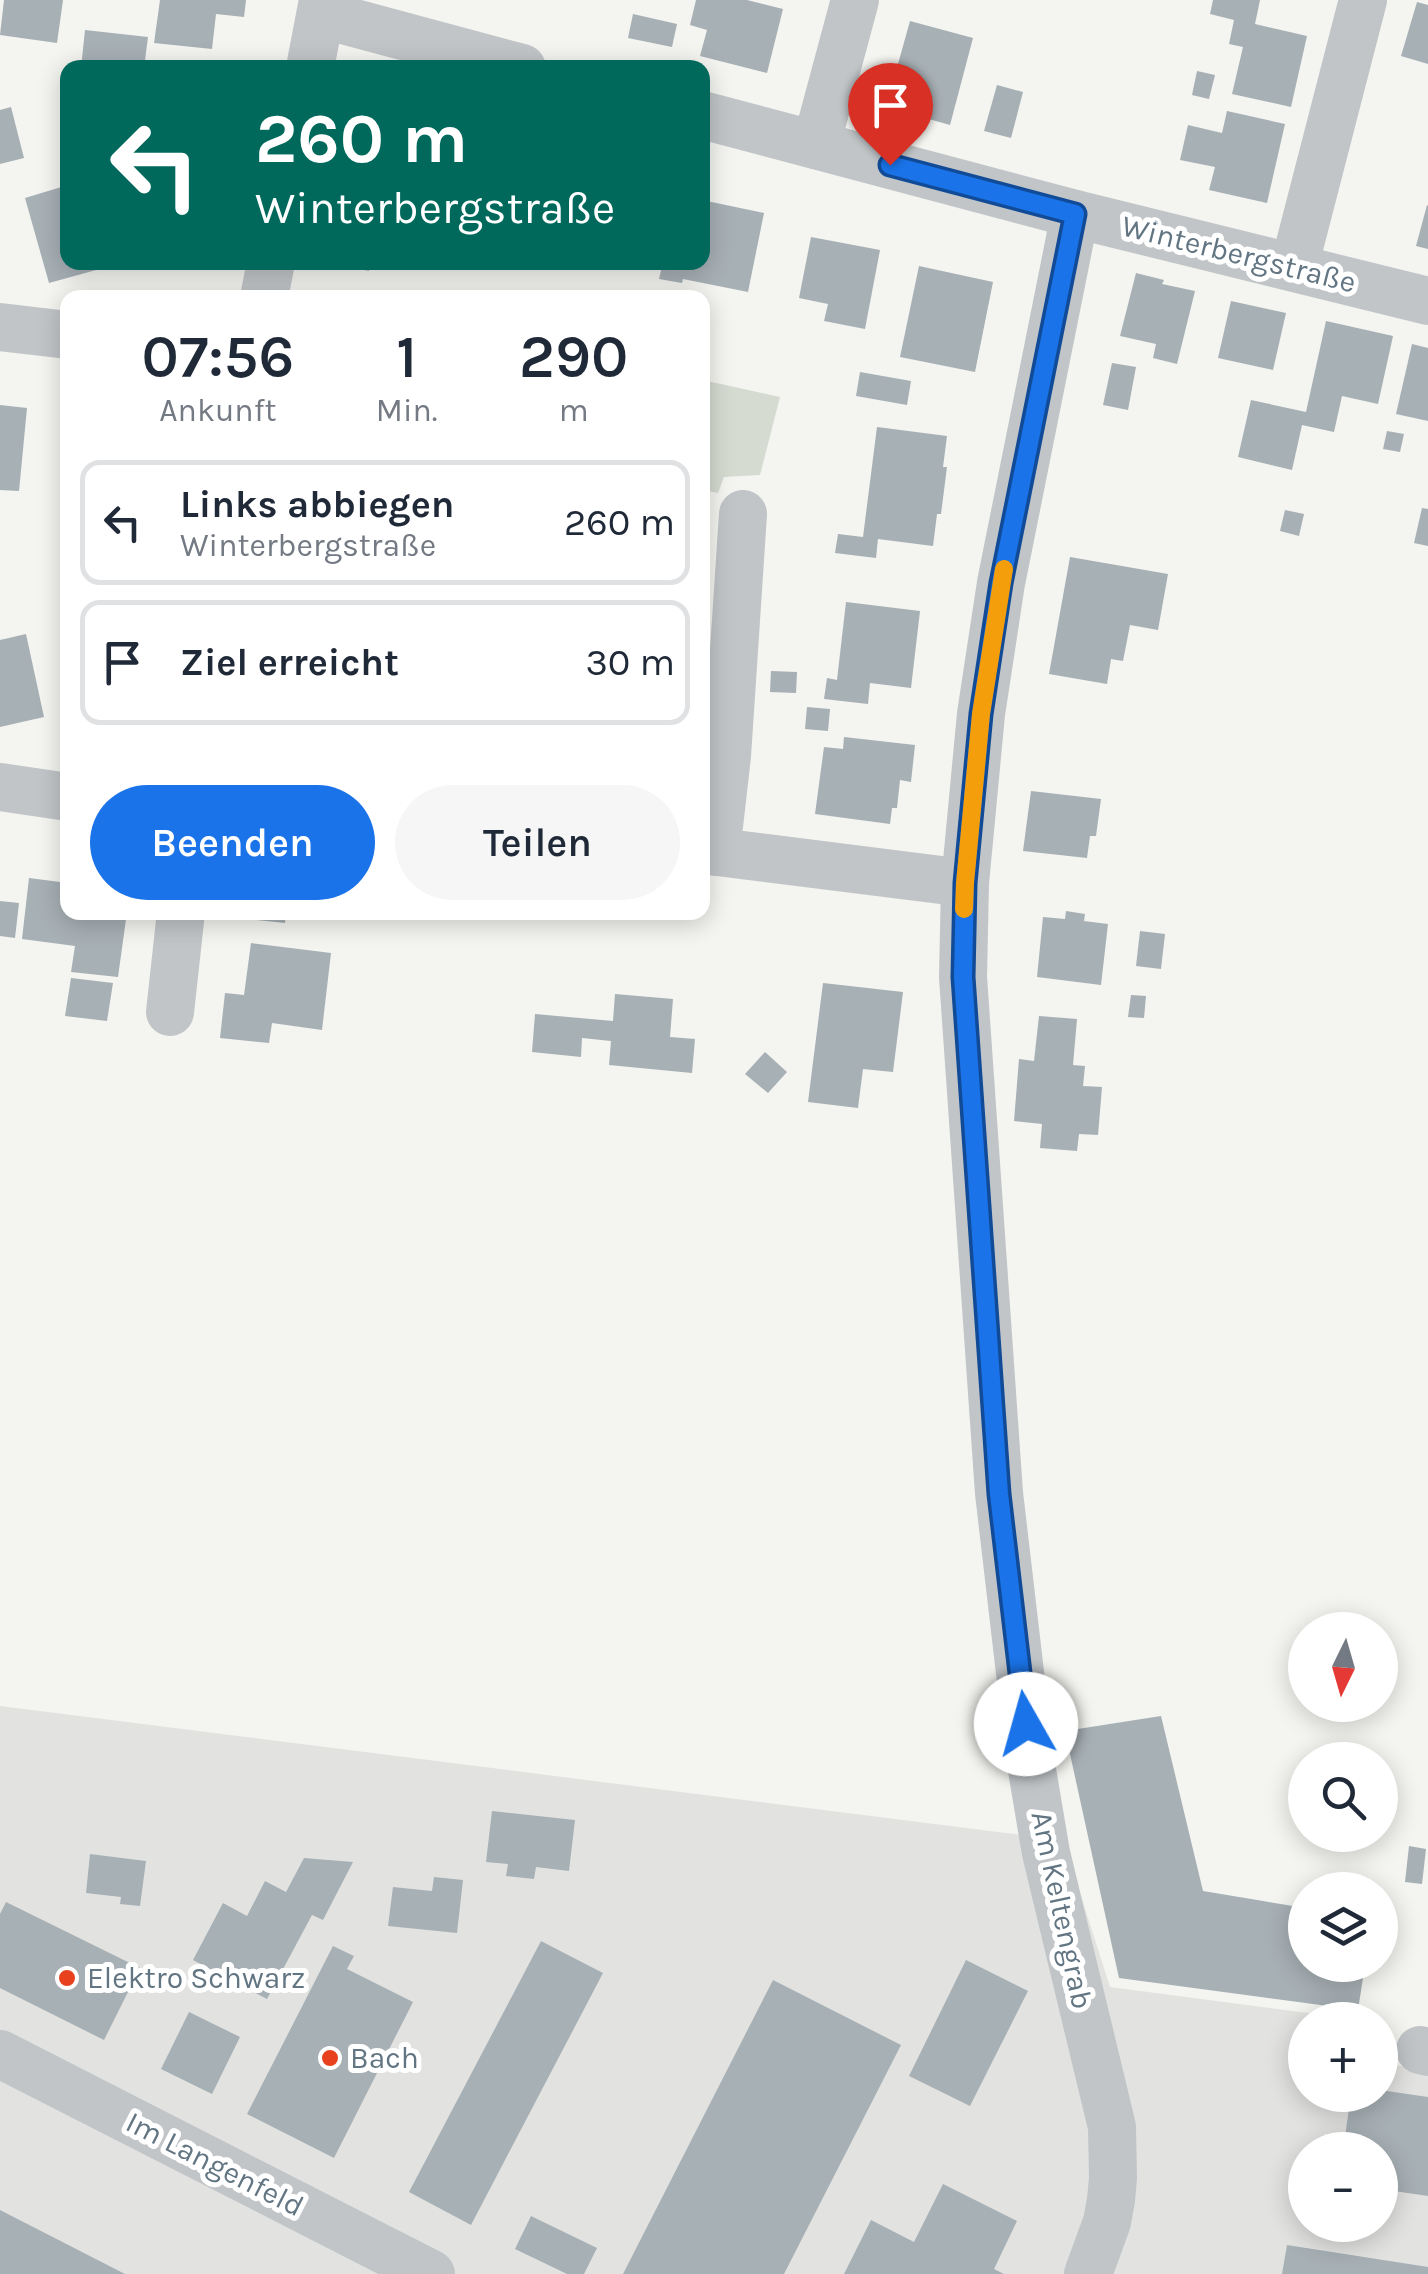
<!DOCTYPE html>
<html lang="de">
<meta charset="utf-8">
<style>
:root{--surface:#fff;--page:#f6f6f7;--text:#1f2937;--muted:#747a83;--line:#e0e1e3;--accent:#1a73e8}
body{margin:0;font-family:Karla,sans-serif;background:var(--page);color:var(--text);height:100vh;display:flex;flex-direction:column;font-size:38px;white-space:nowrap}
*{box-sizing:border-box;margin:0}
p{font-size:32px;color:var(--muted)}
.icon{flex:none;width:55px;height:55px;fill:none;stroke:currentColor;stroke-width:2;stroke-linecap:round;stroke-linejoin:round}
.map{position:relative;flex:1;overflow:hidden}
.drawer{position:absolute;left:60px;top:290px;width:650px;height:630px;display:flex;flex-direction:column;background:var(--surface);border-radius:20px;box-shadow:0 5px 25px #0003}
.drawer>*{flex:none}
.guide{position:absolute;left:60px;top:60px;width:650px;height:210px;border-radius:20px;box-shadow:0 5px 25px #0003;background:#00695c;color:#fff;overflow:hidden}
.needle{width:65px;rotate:185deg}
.controls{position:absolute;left:1288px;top:1612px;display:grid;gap:20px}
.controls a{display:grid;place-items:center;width:110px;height:110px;border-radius:50%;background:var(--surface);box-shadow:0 5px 25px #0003;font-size:50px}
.pin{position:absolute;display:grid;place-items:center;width:85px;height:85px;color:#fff;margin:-102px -42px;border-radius:50% 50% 50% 0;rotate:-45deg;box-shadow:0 0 10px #0007}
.pin .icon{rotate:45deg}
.me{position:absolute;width:110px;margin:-55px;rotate:353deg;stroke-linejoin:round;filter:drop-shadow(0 0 8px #0008)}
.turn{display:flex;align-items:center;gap:35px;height:210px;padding:0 30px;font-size:45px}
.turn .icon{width:130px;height:130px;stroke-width:2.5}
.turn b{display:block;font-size:70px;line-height:85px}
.eta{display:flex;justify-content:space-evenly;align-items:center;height:170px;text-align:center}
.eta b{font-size:60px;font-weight:600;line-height:70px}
.button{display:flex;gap:20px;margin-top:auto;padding:20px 30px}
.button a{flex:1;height:115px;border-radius:60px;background:var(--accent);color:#fff;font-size:40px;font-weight:600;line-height:115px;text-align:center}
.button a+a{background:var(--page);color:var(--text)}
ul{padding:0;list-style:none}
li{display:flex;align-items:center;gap:30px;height:125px;margin:0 20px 15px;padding:0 10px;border:5px solid var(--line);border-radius:20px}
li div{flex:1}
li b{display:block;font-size:38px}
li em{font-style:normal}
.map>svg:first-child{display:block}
.built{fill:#e2e3e1;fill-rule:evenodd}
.green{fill:#d5dbd1}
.building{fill:#a7b0b5}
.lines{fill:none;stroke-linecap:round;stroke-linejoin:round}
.minor{stroke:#c1c5c8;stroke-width:48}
.route-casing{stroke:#114b97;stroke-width:25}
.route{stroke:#1a73e8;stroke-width:18}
.slow{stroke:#f59e0b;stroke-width:18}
.poi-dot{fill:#e7421d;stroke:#fff;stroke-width:4}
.labels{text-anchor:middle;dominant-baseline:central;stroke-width:10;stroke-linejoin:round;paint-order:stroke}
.street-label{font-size:30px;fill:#627582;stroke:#fff}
.poi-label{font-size:30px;fill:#627582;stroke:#fff;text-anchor:start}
</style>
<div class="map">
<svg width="1428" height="2274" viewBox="0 0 1428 2274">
<rect width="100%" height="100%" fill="#f4f4f0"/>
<path class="built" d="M0,1706L1022,1835L1062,1836L1110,1987L1361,2020H1305V2095H1380V2063L1428,2070V2274H0ZM1305,2150H1380V2225H1305Z"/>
<polygon class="green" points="707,381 780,397 760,475 724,477 718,493 703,490 703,408"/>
<g class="building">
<polygon points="4,0 63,0 57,43 0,35"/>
<polygon points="160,0 246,0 244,17 216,14 212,49 154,43"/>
<polygon points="696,0 747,0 783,9 767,73 700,56 707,30 690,25"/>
<polygon points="1213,0 1260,0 1255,24 1307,36 1291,107 1232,94 1243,47 1229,44 1234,20 1210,14"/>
<polygon points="1417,2 1428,5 1428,64 1401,56"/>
<polygon points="633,14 677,24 672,47 628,38"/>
<polygon points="910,21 973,38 950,125 886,107"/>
<polygon points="85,30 148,37 144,68 81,68"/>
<polygon points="1197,71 1215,75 1209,99 1192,95"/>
<polygon points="997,85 1023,92 1011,138 984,131"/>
<polygon points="11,107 24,158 0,164 0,110"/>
<polygon points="1227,111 1285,124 1267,203 1209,190 1215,167 1180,160 1188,125 1222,133"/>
<polygon points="68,185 68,262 106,262 107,267 49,283 25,198"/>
<polygon points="702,200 764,213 748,292 683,279 682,283 659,279 663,262 702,262"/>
<polygon points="1427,205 1428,206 1428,249 1416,246"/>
<polygon points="811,237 880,250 865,329 824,321 828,304 799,298"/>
<polygon points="336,262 370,262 369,271 336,264"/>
<polygon points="919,266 993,282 975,372 900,357"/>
<polygon points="1136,273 1164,280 1162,284 1195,291 1177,364 1153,358 1156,344 1120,336"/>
<polygon points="1231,301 1286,313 1273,370 1218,358"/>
<polygon points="1326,321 1393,336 1378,404 1342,396 1334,432 1302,425 1292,470 1238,457 1251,400 1306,412"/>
<polygon points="1412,344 1428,348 1428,421 1396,414"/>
<polygon points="1112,363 1136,367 1128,410 1103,405"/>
<polygon points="860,372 911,381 907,405 856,396"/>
<polygon points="0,405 27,408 19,491 0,490"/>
<polygon points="877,427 947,436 943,467 947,467 941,514 937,514 933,546 878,539 876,558 835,553 838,534 863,537"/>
<polygon points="1387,431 1404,434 1400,452 1383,449"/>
<polygon points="1422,508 1428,509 1428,546 1414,543"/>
<polygon points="1285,510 1304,514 1299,536 1280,531"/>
<polygon points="1070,557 1168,574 1158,630 1130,625 1123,661 1111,659 1107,684 1049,674"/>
<polygon points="846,602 920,611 911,688 870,683 868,704 824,699 827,678 837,680"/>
<polygon points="26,634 44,717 0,727 0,640"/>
<polygon points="771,671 797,672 796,693 770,692"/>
<polygon points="807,707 830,709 828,731 805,729"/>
<polygon points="844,737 915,745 911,782 900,780 897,808 892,808 890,824 815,814 824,747 843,749"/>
<polygon points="1031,791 1101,799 1096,836 1090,836 1087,858 1023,851"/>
<polygon points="29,878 68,883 68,912 127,912 118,977 71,972 75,946 22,939"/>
<polygon points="0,901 19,903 15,938 0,936"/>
<polygon points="1066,911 1085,914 1084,921 1108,924 1101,985 1037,977 1043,917 1065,919"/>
<polygon points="239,912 286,912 285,923 238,918"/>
<polygon points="1140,931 1165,934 1161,969 1136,966"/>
<polygon points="251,943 331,953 322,1030 272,1023 269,1043 220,1038 225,993 244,995"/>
<polygon points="71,978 113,983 107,1021 65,1016"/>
<polygon points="823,983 903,992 893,1072 863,1069 858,1108 808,1102"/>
<polygon points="615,994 673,999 670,1037 695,1039 692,1073 609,1065 611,1041 582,1038 581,1057 532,1052 535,1014 613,1021"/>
<polygon points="1131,995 1146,996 1144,1018 1128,1017"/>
<polygon points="1039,1016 1077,1019 1073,1065 1085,1066 1083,1086 1102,1087 1098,1135 1079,1134 1077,1151 1040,1148 1042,1124 1014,1121 1019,1059 1034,1061"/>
<polygon points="765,1052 787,1072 768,1093 745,1074"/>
<polygon points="1161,1716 1203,1891 1305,1908 1305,1965 1365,1965 1358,2010 1119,1978 1065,1731"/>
<polygon points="492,1811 575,1820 569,1871 536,1867 534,1879 506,1876 508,1864 486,1862"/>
<polygon points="1409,1846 1426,1849 1422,1884 1405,1882"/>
<polygon points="90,1854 146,1861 140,1906 120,1904 121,1897 86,1893"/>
<polygon points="304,1858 353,1862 323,1920 312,1915 267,1999 193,1960 223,1903 247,1916 265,1881 286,1892"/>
<polygon points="434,1877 463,1880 457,1933 388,1926 393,1887 432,1891"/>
<polygon points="6,1902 140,1968 104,2040 0,1988 0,1914"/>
<polygon points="541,1941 603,1973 471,2225 409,2192"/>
<polygon points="333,1946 354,1956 347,1969 413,2002 334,2158 247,2114"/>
<polygon points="966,1960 1028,1991 970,2106 909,2076"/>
<polygon points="773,1980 901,2045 784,2274 623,2274"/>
<polygon points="189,2012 240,2037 212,2094 161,2069"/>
<polygon points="1380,2090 1428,2097 1428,2196 1380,2189 1380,2150 1343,2150 1351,2095 1380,2095"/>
<polygon points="943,2184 1017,2221 994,2269 1004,2274 844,2274 871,2220 914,2242"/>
<polygon points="0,2210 125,2274 0,2274"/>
<polygon points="531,2216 597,2248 584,2274 567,2274 515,2249"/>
<polygon points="1287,2245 1428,2267 1428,2274 1282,2274"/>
</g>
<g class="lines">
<g class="minor">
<polyline points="321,14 522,68"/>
<polyline points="310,68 323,0"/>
<polyline points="702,115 1075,214 1428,301"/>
<polyline points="816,145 855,0"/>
<polyline points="1075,214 1001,583 981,714 965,883 963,977 999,1493 1030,1758 1046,1853 1112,2127 1113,2178 1111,2200 1107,2222 1088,2274"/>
<polyline points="1294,267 1363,0"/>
<polyline points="264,298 271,262"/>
<polyline points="0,327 68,335"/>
<polyline points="0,787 68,797"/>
<polyline points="702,850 965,883"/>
<polyline points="716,852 727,756 743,514"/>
<polyline points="170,1012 181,912"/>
<polyline points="1420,2050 1428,2052"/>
<polyline points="0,2054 431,2274"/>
</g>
</g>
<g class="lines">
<defs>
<polyline id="route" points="890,165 1075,214 1001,583 981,714 965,883 963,977 999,1494 1026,1724"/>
</defs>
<use href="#route" class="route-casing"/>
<use href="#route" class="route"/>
<polyline class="slow" points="964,909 965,883 981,714 1004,569"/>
</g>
<g class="poi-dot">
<circle cx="67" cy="1978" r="10"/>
<circle cx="330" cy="2058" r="10"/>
</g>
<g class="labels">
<g class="street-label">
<text transform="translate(1239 254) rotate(14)">Winterbergstraße</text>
<text transform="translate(1062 1910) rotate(78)">Am Keltengrab</text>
<text transform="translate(215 2164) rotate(27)">Im Langenfeld</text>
</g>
<g class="poi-label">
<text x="87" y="1978">Elektro Schwarz</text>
<text x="350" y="2058">Bach</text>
</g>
</g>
</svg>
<div class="controls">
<a><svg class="needle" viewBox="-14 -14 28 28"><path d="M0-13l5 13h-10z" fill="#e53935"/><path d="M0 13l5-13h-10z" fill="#747a83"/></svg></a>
<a><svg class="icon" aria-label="search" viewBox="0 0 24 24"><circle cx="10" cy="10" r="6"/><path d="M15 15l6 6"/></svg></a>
<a><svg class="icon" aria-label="layers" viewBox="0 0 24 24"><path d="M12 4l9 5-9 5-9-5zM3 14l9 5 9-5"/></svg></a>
<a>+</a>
<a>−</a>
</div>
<div class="pin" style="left:890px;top:165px;background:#d93025"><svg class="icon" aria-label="arrive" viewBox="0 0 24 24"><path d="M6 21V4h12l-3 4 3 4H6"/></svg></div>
<svg class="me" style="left:1026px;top:1724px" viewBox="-20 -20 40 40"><circle r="19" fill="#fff"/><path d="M0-13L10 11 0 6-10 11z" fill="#1a73e8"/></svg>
<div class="guide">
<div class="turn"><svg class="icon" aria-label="left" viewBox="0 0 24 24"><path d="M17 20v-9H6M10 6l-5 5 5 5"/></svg><div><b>260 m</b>Winterbergstraße</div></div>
</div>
<section class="drawer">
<div class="eta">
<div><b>07:56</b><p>Ankunft</p></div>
<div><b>1</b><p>Min.</p></div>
<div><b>290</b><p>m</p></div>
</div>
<ul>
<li><svg class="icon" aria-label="left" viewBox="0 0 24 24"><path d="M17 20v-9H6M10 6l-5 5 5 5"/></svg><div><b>Links abbiegen</b><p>Winterbergstraße</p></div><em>260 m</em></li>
<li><svg class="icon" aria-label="arrive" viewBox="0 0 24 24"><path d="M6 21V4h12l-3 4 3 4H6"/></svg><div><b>Ziel erreicht</b></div><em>30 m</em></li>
</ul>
<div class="button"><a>Beenden</a><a>Teilen</a></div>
</section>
</div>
